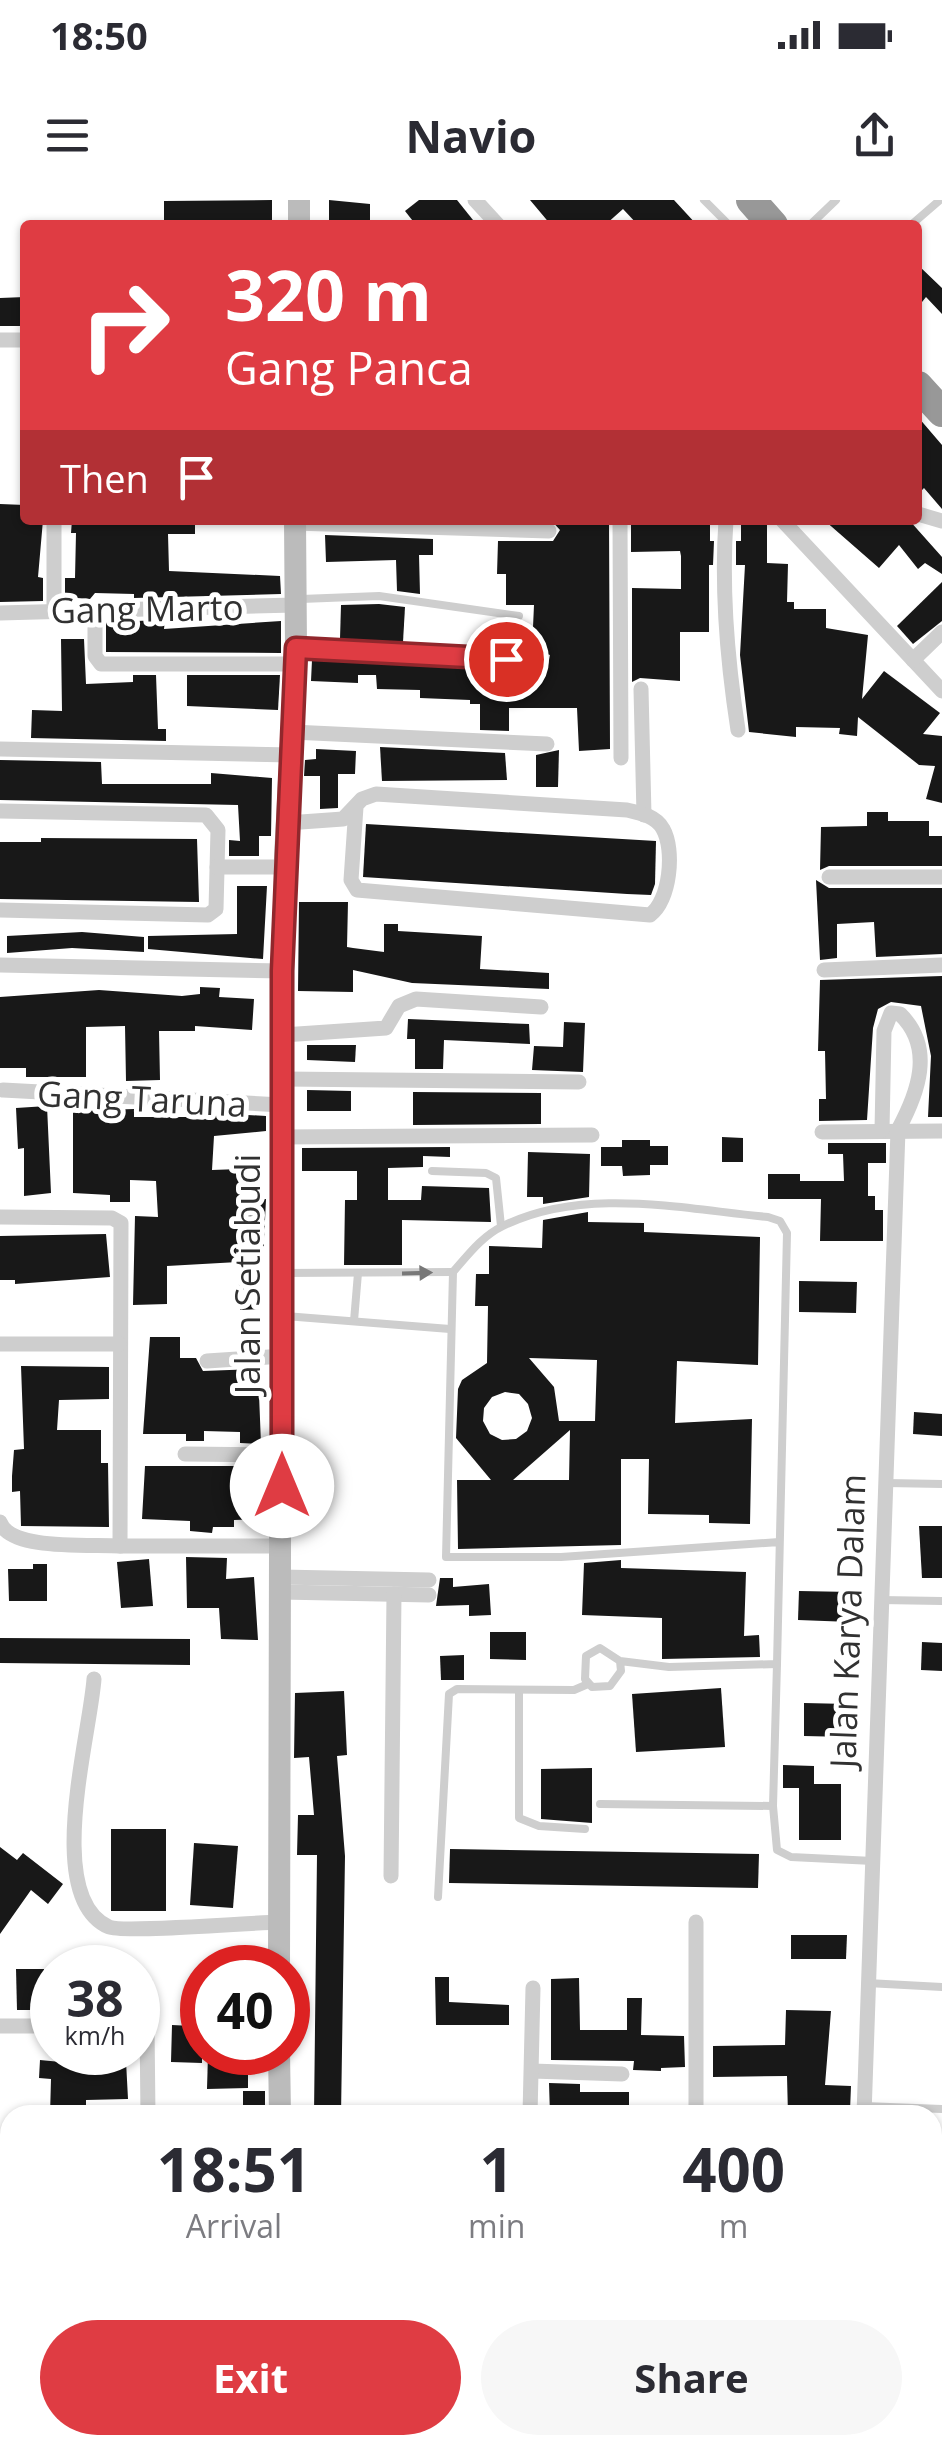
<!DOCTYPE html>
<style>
:root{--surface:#fff;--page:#f7f7f7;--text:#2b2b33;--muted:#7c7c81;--accent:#df3c43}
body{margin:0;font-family:"Open Sans",sans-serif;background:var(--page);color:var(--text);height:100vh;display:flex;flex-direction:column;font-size:38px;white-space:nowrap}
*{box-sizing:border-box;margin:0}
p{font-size:32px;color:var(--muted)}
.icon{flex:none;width:55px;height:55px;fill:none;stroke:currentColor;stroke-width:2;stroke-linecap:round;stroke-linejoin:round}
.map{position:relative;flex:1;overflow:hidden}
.drawer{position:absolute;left:0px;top:1905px;width:942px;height:350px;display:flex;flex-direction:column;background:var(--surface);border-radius:30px 30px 0 0;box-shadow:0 2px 8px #0004}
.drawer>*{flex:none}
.banner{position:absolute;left:20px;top:20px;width:902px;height:305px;border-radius:10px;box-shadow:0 2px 8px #0004;background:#df3c43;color:#fff;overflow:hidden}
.speed{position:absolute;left:30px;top:1745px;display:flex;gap:20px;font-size:50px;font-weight:700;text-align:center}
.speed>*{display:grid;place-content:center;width:130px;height:130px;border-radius:50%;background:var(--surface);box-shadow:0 2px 8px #0004;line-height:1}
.speed small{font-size:25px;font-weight:400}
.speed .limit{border:15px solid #d22;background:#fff;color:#111}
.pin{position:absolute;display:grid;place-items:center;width:85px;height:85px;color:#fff;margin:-42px;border:5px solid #fff;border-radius:50%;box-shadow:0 2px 10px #0007}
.me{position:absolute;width:110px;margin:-55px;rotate:0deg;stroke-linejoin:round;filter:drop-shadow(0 0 8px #0008)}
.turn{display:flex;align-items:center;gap:35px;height:210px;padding:0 40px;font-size:45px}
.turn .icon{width:130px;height:130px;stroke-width:2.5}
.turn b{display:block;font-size:70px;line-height:85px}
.then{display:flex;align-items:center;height:95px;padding:0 40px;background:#0003;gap:20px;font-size:38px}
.eta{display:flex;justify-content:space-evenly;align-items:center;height:170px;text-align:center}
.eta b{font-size:60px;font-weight:700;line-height:70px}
.primary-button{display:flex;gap:20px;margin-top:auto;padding:20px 40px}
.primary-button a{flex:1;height:115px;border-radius:60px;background:var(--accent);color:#fff;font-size:40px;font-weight:700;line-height:115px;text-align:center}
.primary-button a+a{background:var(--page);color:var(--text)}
.status{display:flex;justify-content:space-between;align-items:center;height:70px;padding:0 50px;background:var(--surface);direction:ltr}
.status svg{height:28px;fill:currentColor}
header{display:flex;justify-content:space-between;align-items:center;height:130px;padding:0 40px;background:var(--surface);font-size:45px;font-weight:700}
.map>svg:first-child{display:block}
.building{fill:#181818;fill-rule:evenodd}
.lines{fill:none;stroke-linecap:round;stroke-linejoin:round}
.lane{stroke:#cecece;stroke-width:8}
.street{stroke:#cecece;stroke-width:15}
.secondary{stroke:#bbb;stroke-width:22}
.highway{stroke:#989898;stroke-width:30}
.oneway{fill:#787878}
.route-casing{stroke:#91272c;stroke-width:25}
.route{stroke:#df3c43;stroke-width:18}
.labels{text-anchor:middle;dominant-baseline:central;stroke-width:10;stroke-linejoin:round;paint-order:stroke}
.street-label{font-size:35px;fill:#313131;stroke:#fff}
</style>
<div class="status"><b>18:50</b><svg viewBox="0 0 49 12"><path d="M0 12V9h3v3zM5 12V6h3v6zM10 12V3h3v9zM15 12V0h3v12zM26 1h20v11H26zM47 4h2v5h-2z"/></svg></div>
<header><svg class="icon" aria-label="menu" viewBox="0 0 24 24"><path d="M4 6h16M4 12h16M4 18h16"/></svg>Navio<svg class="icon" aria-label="share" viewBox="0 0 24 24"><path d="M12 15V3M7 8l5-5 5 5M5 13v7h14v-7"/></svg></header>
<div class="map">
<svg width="942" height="2255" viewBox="0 0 942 2255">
<rect width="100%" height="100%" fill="#fff"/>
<g class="building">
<polygon points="272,0 272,25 164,25 164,1"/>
<polygon points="329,0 370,4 370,25 329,25"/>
<polygon points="419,0 457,0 477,25 416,25 405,11"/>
<polygon points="530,0 674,0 697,25 638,25 623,9 605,25 551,25"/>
<polygon points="918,65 942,88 942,114 926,97 918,107"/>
<polygon points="25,97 25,126 0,126 0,98"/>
<polygon points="918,217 942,245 942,309 924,288 918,294"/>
<polygon points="0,304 25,305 25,320 43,320 38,377 43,378 43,401 0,402"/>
<polygon points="72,320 195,320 195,334 168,334 169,371 280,376 281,394 134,398 134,394 95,393 90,399 65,397 65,378 75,378 76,333 71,333"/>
<polygon points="551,320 609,320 610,549 579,551 577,508 509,508 509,531 480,530 480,504 470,504 470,500 420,498 420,490 377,489 376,475 358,475 358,483 311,481 312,460 547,470 550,455 532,449 534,405 506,405 506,374 497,374 498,341 553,341 560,330"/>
<polygon points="631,320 710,320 710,341 714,341 713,365 709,365 709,432 680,432 680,481 640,478 632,482 632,388 681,389 681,356 680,351 631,352"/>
<polygon points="747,320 767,320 767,363 788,364 787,402 794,402 794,409 826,409 826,428 868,435 862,499 884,471 940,513 923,534 942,536 942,603 926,599 935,566 919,565 858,517 857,536 839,534 840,528 796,527 796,537 749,532 740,455 745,365 736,365 736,341 741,341 741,325 747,325"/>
<polygon points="824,320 909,320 942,357 942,374 925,363 918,369 899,345 879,368"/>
<polygon points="325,335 433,339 433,355 419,355 420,394 397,391 396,360 326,362"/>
<polygon points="942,382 942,421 913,444 897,426"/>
<polygon points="379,404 405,407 403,442 340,439 341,405"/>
<polygon points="165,420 164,429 281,421 281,453 106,452 106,422"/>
<polygon points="61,439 84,439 86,484 133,482 133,475 156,475 158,529 166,529 166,541 31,538 32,510 62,511"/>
<polygon points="187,475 280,475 278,510 187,506"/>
<polygon points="380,547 505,553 507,580 382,581"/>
<polygon points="316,549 356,551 355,574 338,574 338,608 320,609 320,576 304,576 305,560 316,559"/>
<polygon points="559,550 558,587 536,587 536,555"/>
<polygon points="0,560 101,562 102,584 211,584 211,573 272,578 271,636 259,636 259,656 229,656 229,640 240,641 238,605 0,600"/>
<polygon points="867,612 888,612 888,621 929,621 929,636 942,636 942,666 829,666 820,670 821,627 867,626"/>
<polygon points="366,624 656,641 655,684 651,695 627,694 363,677"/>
<polygon points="41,638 197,639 199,702 0,699 0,642 41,642"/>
<polygon points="816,680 829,688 942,688 942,754 876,757 874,722 837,724 837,758 820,760"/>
<polygon points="237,686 267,686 263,759 148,749 148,736 237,734"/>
<polygon points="299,702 348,702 347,747 353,748 384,752 384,724 398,724 398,731 482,736 480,769 549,773 549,789 412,783 353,770 353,792 298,791"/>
<polygon points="82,732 144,737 144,752 72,748 7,753 7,736"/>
<polygon points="942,776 942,917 928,917 931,856 921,806 891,802 878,809 873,828 867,920 819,921 819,899 826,899 825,851 818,851 820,780"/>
<polygon points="200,787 220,788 219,797 254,799 252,830 195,826 195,831 159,831 160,880 126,881 125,826 86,827 86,877 26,877 26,868 0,868 0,797 99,790 182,796 200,794"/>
<polygon points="408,819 529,824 530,844 444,840 443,869 415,869 415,839 407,839"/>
<polygon points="564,822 585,823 583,872 532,870 534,846 563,847"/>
<polygon points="307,845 356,845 355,862 307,860"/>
<polygon points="307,890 351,891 351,911 307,911"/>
<polygon points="413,892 541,893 541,924 413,925"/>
<polygon points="47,906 51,993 24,996 24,948 18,949 16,908"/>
<polygon points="134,909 134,917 197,917 198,912 266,916 266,931 214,936 212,970 240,969 240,1000 266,999 263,1063 258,1063 260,1109 240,1110 238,1062 167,1066 167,1104 133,1105 135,1016 158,1017 156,981 130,980 130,1002 110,1002 110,995 73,993 73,911"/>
<polygon points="722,937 743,938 743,962 722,962"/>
<polygon points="622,940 650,940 650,946 668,946 668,965 650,965 650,975 623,976 622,966 601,966 601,947 622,947"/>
<polygon points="828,943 886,943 886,963 868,963 868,996 875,996 875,1010 883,1010 883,1041 820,1041 821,999 768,999 768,974 800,974 800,981 844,981 843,954 828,954"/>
<polygon points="450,947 450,957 423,956 423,967 388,968 388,1000 421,1000 422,986 489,988 491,1022 402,1020 402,1065 344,1065 345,1000 357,1000 357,971 302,971 302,948"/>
<polygon points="528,952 590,954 589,997 543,1004 543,997 527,997"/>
<path d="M588,1012V1022L644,1023V1032L760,1037L758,1165L677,1161L675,1223L752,1219L750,1324L709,1323V1315L648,1314L649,1259H621V1345L458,1349L457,1280H491L456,1238L458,1189L462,1180L487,1163L488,1106H475L476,1074H489V1046L542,1048L543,1020ZM529,1158L597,1160L595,1221H559L554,1187ZM505,1192L519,1194L528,1204L532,1218L527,1231L516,1239L502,1240L490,1234L483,1221L484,1208L492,1197ZM570,1230L569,1280H513Z"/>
<polygon points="106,1034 110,1077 15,1084 15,1080 0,1080 0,1036"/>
<polygon points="799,1081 857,1082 856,1113 799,1112"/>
<polygon points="150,1137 180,1137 180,1158 196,1158 203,1171 258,1169 261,1244 240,1243 240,1232 204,1231 204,1241 186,1241 186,1234 143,1234"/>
<polygon points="21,1166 109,1167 109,1199 59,1200 57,1230 101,1230 101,1263 108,1263 109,1327 21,1326 20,1291 12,1292 12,1276 14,1250 24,1249"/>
<polygon points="914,1212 942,1214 942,1236 913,1234"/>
<polygon points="145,1266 258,1266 260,1319 234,1320 234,1327 213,1327 212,1333 190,1331 190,1321 142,1319"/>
<polygon points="919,1326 942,1326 942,1378 922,1378"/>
<polygon points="186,1357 227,1358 226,1379 254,1377 258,1440 221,1439 219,1408 187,1408"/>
<polygon points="149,1359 153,1406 121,1408 117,1362"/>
<polygon points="621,1360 621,1368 746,1372 744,1436 759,1435 760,1457 662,1459 662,1418 582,1415 584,1363"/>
<polygon points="33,1364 47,1364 47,1401 9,1401 8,1369 33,1369"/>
<polygon points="440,1378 453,1378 453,1387 489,1384 491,1415 469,1416 469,1405 436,1406"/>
<polygon points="799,1391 852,1392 851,1422 798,1420"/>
<polygon points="490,1432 526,1432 526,1460 490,1459"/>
<polygon points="0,1438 190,1439 190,1465 0,1463"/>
<polygon points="922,1442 942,1443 942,1471 921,1470"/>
<polygon points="464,1455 464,1480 441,1480 440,1456"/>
<polygon points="721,1488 725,1547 636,1552 632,1494"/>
<polygon points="344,1491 347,1555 337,1556 345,1656 341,1915 314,1915 317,1655 297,1655 298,1615 314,1615 309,1557 294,1558 295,1493"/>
<polygon points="804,1503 848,1504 848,1537 804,1536"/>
<polygon points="783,1565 814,1566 814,1584 841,1584 841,1640 799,1640 799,1588 783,1588"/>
<polygon points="592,1568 592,1623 541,1619 541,1569"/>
<rect x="111" y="1629" width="55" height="82"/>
<polygon points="194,1643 238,1646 233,1708 190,1705"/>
<polygon points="0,1647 17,1660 23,1653 63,1684 48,1704 31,1690 0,1734"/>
<polygon points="450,1649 759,1654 758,1688 449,1683"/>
<polygon points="791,1735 847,1735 846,1759 791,1759"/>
<polygon points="16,1769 44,1769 44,1810 17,1810"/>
<polygon points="435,1777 449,1777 449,1802 509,1805 509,1825 436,1825"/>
<polygon points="579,1778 580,1830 627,1830 627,1798 642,1798 641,1835 684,1836 685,1867 661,1868 661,1871 633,1870 634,1861 551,1860 551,1779"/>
<polygon points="786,1810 831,1811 825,1885 851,1886 850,1911 788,1915 787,1876 713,1877 713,1846 785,1845"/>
<polygon points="172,1825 192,1826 192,1832 202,1832 202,1863 171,1862"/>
<polygon points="71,1854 86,1854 86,1863 126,1861 128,1899 86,1900 86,1909 65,1909 65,1915 50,1915 51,1879 39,1878 40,1860 71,1863"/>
<polygon points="248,1854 248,1888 207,1889 208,1855"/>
<polygon points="549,1883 580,1884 580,1892 629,1892 629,1915 550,1915"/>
<rect x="243" y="1891" width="22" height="23"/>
</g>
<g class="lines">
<g class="lane">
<polyline points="704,0 729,25"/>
<polyline points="810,25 836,0"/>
<polyline points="911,25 940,0"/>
<polyline points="301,399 379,396 519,416"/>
<polyline points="432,971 486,973 496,978 501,1026"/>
<polyline points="282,1073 453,1072"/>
<polyline points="285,1116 450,1129"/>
<polyline points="354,1121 358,1073"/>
<polyline points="887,1283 942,1284"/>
<polyline points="881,1400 942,1401"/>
<path d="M620,1461L621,1471L610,1486L592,1487L585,1479L586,1456L600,1448L620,1461L669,1467L777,1464L787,1033L780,1021L768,1017C682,1009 584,986 503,1026C482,1036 468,1055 453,1072L446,1357H561L779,1342"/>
<polyline points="777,1464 773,1606 777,1650 791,1657 873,1661"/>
<polyline points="519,1491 519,1618 539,1626 585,1629"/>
<polyline points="600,1604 773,1606"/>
<polyline points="438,1697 449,1494 457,1489 574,1490 588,1484"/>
<polyline points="867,1783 942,1787"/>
<polyline points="147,1826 149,1782"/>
<polyline points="864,1906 942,1909"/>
<polyline points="108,2255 108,2245"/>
</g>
<g class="street">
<polyline points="475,0 498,25"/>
<polyline points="0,140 25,140"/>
<polyline points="918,314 942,321"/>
<polyline points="620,320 621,558"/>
<path d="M726,320C721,391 727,459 738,530"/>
<polyline points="782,320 942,491"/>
<polyline points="294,323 549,331"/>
<polyline points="95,409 95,456 101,464 295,464"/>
<polyline points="54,410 54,320"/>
<polyline points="0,413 295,405"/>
<polyline points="296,448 541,461"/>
<polyline points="913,460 942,432"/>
<polyline points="641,489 644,615"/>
<polyline points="292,532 547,544"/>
<polyline points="0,549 292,555"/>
<polyline points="0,611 206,615 218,630 216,709 208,715 0,710"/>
<path d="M287,623L343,619L362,599L376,594L627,610C640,613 656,616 663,629C675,650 670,701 650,715L357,690L351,680L356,607"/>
<polyline points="217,667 285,667"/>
<polyline points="829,677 942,677"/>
<polyline points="0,765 283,771"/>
<polyline points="824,770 942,765"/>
<polyline points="283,835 386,828 399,806 416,799 541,807"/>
<polyline points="283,879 579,882"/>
<polyline points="3,890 282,905"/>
<polyline points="822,932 942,931"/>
<polyline points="281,937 592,935"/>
<polyline points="0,1017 112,1018 121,1023 120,1346 283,1346"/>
<polyline points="0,1144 119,1144"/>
<polyline points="207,1161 283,1156"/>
<polyline points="185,1254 281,1255"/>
<path d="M0,1322C10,1351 91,1344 120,1346"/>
<polyline points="281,1377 429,1380"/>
<polyline points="281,1392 429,1395"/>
<path d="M94,1479C90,1536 43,1698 109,1727C123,1733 252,1723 278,1722"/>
<polyline points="391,1676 394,1394"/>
<polyline points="0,1826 52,1826"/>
<polyline points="138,1826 147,1826 148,1915"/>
<polyline points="532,1871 622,1874"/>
<polyline points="530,1915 533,1788"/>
<polyline points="696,1915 696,1722"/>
<path d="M864,1915L898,930C918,893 935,848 900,814L891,813L884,831L882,930"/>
<polyline points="932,2154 942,2154"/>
<polyline points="47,2255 47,2245"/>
<polyline points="522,2255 522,2245"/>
</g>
<g class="secondary">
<polyline points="299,25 299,0"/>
<polyline points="279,1768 281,937 285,657 296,448 295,320"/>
<polyline points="279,1852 280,1915"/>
<polyline points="0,1965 10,1965"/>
<polyline points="932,1986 942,1986"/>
<polyline points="275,2255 275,2245"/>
<polyline points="858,2255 858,2245"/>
</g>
<g class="highway">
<polyline points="751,0 773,25"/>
<polyline points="918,186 942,212"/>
</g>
</g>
<defs><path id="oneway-solid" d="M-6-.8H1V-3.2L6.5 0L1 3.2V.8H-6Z" transform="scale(2.5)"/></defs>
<use class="oneway" href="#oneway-solid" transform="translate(417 1073) rotate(-2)"/>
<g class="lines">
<defs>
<polyline id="route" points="282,1286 282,771 296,448 506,459"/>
</defs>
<use href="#route" class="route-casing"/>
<use href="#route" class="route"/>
</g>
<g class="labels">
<g class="street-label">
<text transform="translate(147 408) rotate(-1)">Gang Marto</text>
<text transform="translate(142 898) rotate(3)">Gang Taruna</text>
<text transform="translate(246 1074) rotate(-90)">Jalan Setiabudi</text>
<text transform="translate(847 1421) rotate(-88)">Jalan Karya Dalam</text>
</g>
</g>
</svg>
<div class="speed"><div>38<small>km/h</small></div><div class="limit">40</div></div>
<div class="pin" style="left:506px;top:459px;background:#d93025"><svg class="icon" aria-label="arrive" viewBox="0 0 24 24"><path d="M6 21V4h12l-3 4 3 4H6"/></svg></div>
<svg class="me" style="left:282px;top:1286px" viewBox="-20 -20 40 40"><circle r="19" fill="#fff"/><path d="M0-13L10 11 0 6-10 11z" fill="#df3c43"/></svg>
<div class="banner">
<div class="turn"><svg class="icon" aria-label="right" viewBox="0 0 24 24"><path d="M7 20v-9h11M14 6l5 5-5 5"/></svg><div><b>320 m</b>Gang Panca</div></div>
<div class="then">Then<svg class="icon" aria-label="arrive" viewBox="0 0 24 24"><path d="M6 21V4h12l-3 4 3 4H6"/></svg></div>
</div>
<section class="drawer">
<div class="eta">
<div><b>18:51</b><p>Arrival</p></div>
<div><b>1</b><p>min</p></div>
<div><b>400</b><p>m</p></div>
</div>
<div class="primary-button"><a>Exit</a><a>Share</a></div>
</section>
</div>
